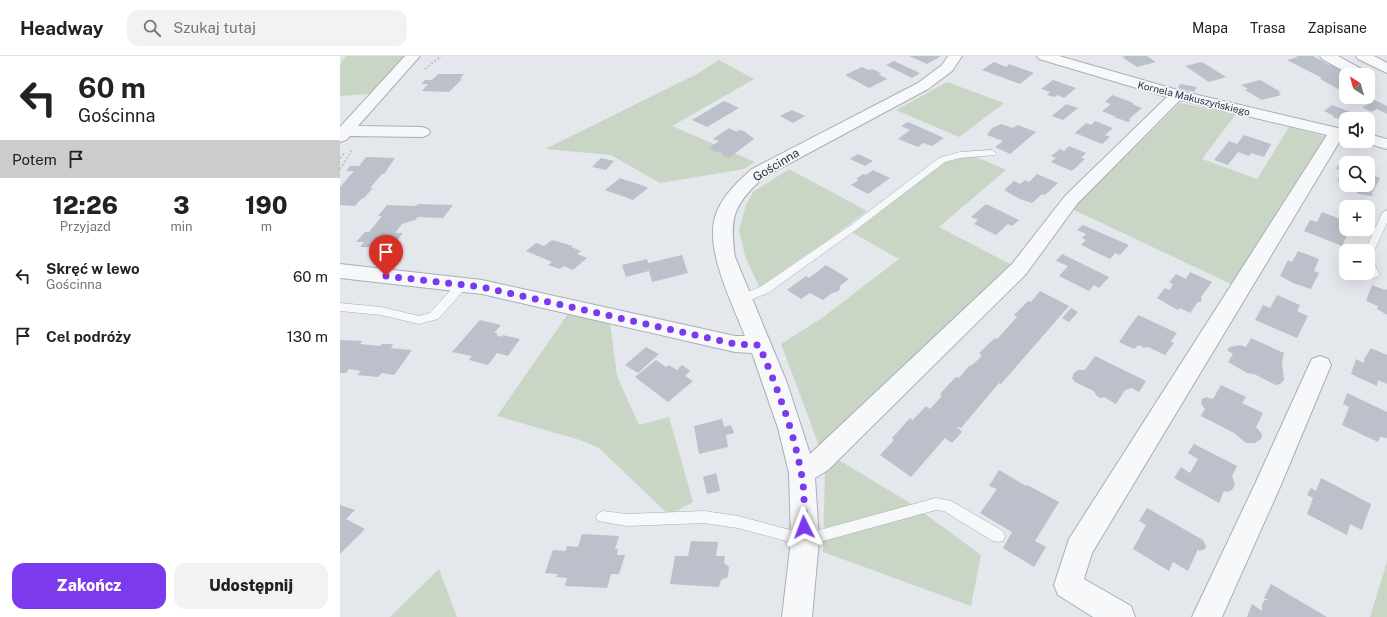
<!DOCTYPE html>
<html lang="pl">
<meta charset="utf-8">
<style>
:root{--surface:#fff;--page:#f2f2f2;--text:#222;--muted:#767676;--line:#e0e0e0;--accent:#7c3aed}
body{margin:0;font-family:"Public Sans",sans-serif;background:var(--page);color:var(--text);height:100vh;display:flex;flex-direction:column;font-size:15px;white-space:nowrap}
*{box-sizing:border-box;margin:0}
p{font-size:13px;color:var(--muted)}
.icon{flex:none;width:22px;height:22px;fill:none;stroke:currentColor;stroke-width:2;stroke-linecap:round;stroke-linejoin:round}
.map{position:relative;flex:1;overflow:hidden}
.drawer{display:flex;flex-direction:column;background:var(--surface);width:340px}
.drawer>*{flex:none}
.guide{background:#fff;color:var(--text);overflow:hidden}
.needle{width:26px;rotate:323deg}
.fabs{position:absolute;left:999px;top:12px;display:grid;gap:8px}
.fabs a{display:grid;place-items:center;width:36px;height:36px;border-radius:8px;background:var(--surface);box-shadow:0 4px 16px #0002;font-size:20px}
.pin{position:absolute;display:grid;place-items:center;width:34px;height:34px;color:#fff;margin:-41px -17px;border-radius:50% 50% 50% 0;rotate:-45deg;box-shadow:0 0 4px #0007}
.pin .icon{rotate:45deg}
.me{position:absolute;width:44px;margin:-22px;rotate:357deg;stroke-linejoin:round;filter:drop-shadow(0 0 3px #0008)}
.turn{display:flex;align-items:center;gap:14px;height:84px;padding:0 12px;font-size:18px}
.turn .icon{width:52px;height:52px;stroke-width:2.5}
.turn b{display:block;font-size:28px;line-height:34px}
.then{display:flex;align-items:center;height:38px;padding:0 12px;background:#0003;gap:8px;font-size:15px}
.eta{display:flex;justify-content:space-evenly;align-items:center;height:68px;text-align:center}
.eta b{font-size:24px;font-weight:800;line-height:28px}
.cta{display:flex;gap:8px;margin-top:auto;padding:8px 12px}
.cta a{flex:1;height:46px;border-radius:12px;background:var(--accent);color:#fff;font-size:16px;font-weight:800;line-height:46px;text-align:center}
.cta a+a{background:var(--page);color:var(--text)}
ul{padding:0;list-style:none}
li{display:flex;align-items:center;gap:12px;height:60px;padding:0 12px}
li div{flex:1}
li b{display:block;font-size:15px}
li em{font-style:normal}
header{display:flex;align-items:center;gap:24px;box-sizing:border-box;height:56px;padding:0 20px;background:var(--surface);border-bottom:1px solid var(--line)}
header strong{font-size:19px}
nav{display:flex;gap:22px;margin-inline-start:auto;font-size:14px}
.search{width:280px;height:36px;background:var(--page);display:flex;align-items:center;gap:10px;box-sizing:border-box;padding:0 14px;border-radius:12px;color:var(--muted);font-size:15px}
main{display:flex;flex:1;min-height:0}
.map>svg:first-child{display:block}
.green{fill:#c9d6c5}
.building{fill:#bbc0ca}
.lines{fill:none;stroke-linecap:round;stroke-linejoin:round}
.service-casing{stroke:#a9aeb7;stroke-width:1}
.minor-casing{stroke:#a9aeb7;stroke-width:2}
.path{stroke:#c2c5cb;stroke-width:2;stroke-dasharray:2 2;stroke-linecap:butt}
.service{fill:#f7f8fa;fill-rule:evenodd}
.minor{fill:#f7f8fa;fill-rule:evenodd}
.route{stroke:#7c3aed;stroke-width:7;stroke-dasharray:0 12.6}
.labels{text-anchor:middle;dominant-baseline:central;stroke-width:3.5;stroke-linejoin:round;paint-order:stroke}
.far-street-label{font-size:10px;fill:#2b3445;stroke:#f4f6f9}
.street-label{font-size:12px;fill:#2b3445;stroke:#f4f6f9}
</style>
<header>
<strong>Headway</strong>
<div class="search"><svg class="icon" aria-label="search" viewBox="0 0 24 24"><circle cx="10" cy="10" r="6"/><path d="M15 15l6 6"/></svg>Szukaj tutaj</div>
<nav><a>Mapa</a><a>Trasa</a><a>Zapisane</a></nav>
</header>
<main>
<section class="drawer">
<div class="guide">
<div class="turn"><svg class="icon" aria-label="left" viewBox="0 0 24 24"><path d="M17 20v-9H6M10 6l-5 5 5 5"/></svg><div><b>60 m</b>Gościnna</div></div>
<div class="then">Potem<svg class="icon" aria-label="arrive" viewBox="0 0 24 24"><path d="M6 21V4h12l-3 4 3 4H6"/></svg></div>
</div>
<div class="eta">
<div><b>12:26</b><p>Przyjazd</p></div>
<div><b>3</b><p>min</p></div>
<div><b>190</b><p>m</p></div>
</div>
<ul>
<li><svg class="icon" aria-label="left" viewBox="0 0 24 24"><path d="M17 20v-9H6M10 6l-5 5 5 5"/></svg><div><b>Skręć w lewo</b><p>Gościnna</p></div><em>60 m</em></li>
<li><svg class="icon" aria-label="arrive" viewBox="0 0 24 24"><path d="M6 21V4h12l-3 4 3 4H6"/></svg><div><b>Cel podróży</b></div><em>130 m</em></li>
</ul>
<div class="cta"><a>Zakończ</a><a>Udostępnij</a></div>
</section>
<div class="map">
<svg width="1047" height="561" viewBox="0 0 1047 561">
<rect width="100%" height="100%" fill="#e4e7ec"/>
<g class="green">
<polygon points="6,0 66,0 29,38 0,40 0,8"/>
<polygon points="379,4 414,23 332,70 415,106 404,113 320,127 271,99 205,93 357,18"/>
<polygon points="607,26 664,47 619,81 556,54"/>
<polygon points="840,47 896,58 862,103 917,123 949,71 986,81 893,229 732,153"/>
<polygon points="618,101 636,101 666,114 599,171 674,210 480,392 441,288 482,262 559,203 513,177 603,107"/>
<polygon points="449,113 527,155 488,184 419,231 405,200 399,174 406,149 413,136"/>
<polygon points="228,258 270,266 277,320 299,369 329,361 353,446 329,459 259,392 240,384 157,360"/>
<polygon points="497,403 570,447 641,499 631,550 483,496 485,414"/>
<polygon points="1047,506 1047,561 1030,561"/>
<polygon points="99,513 117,561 50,561"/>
</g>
<g class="building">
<polygon points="569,0 601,0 587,8"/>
<polygon points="786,0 807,0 816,6 797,11 782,1"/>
<polygon points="956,0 973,0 989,9 993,8 1007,16 1004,17 1006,18 1006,34 1002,35 980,23 982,22 947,4 958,1"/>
<polygon points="554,5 580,17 572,22 546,9"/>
<polygon points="654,6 666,11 669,8 694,17 680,28 642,14"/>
<polygon points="862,6 886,21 869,26 845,10"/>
<polygon points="522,11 529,14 532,13 541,17 538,18 547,23 529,32 505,19"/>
<polygon points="98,18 124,18 120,23 122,23 109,36 82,35 88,28 81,28 85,24 92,24"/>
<polygon points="713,24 736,32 724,42 717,39 714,41 707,39 710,36 701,33"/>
<polygon points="920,24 941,36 938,37 941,39 922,44 905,34 908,33 901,29"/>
<polygon points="840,28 846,29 857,31 854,36 838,32"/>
<polygon points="772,39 794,47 792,48 802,52 789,63 791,64 788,66 774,61 777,58 774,60 762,55 771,48 765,46"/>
<polygon points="1033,43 1047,50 1047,58 1037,53 1031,56 1022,51 1028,49 1024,47"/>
<polygon points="384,45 399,52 367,71 352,64"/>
<polygon points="726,48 738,52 723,64 712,60"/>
<polygon points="992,49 1021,60 1018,63 1006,63 1006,65 992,61 994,60 984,55"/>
<polygon points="452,54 465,60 453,67 440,60"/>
<polygon points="755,65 773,72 765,79 770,81 762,88 735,77 746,67 751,69"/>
<polygon points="568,66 604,82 592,90 583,87 578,91 558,83 570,74 561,70"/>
<polygon points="661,68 673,72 678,69 696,76 670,98 655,91 663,85 647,79 652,72"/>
<polygon points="389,72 397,76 398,74 404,75 414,83 389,102 382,99 383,98 380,96 373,95 372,93 369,92 379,85 373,83"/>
<polygon points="904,79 931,88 924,101 911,97 909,100 898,96 888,109 874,104 889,85 897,88"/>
<polygon points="729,90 746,97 741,102 745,103 732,115 711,106 716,102 711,100 720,93 724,95"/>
<polygon points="518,98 533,105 525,110 510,103"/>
<polygon points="26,101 55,102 44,118 42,118 30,132 33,132 24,142 21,143 15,150 0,149 0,131 14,115 6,115 10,110 19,110"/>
<polygon points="261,102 274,105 266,114 252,111"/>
<polygon points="1001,105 1006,106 1006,129 997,125 1003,115 996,113"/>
<polygon points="533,114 550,122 528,138 511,129 519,124 516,123 523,118 526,119"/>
<polygon points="697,118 718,127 705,139 702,138 692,147 680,143 664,134 674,125 680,128 685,124 689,126"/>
<polygon points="1028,118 1040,122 1033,136 1031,137 1033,138 1032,140 1019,138 1006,129 1028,129"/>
<polygon points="280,122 304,130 308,132 293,144 265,134"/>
<polygon points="78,148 113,149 103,162 78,161 75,164 62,168 55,177 63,177 51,192 20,191 24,186 16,186 25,176 29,176 42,160 38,160 47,149 76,150"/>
<polygon points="646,148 679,164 672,170 668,168 656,179 634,168 638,164 631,161"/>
<polygon points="982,156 1003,164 1001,170 1006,171 1006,173 1010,173 1002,190 964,175 970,164 977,166"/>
<polygon points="743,169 789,189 780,199 775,197 770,203 741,189 746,184 742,182 746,178 737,174"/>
<polygon points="212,184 233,190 231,191 241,195 237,198 247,202 233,214 224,210 220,213 208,209 212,206 186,195 196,187 204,190"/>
<polygon points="958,195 979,203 974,215 979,217 971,233 953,227 940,220 948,204 952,206"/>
<polygon points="722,198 769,221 759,232 754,229 749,235 719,220 728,210 716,205"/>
<polygon points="342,199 348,217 312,226 309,215 286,221 282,209 307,203 308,207"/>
<polygon points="486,209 509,223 500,230 500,233 497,236 492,237 483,244 470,237 461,243 447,234 466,220 469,222"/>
<polygon points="850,216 872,226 861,241 862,245 858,246 850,257 840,252 838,254 834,252 817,242 825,232 830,234 833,228 829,226 836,218 846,223"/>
<polygon points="1032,229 1045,234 1047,233 1047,259 1037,253 1038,250 1026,245"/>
<polygon points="700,235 729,250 661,328 659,327 621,372 616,370 622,376 612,387 605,382 571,421 540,399 554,384 552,382 570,362 573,364 586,350 590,353 602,340 600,338 608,329 616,321 619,322 630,309 631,310 642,300 639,297 655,282 657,283 677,261 674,259 688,245 691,246"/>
<polygon points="937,239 960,249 957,255 968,260 957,282 915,264 923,249 930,252"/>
<polygon points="731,252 738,256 729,266 722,262"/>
<polygon points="798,259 837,277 831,285 827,283 834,287 825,299 808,291 804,292 799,289 794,293 779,286"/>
<polygon points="140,264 161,269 154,277 158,277 156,279 162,281 163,279 180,283 168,300 157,297 148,309 129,304 132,300 112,296"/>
<polygon points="911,282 944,297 942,306 944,324 940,328 936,329 914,318 907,317 888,306 893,298 887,294 890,291 900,289 906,291"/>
<polygon points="0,284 22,285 20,288 40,290 42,288 53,288 51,292 72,294 54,319 42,317 38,321 17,319 21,315 9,313 6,317 0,317"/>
<polygon points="306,291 319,298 298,317 285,309"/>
<polygon points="1031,292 1047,299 1047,328 1038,324 1037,330 1011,318 1016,303 1024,307 1024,303"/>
<polygon points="755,300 806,325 799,336 792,332 785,334 776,348 764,341 760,342 756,339 754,335 737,327 738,326 736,327 732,322 734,317 738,314 745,314"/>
<polygon points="316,304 326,311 329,309 337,314 342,309 350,315 345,320 353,325 328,346 295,321"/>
<polygon points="881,329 906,341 902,347 923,357 916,371 922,378 921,383 915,387 906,387 894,377 861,360 865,353 861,348 862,343 866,341 873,343"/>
<polygon points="1007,337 1047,356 1047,382 1040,381 1038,386 1002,369 1009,351 1003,348"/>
<polygon points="382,363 384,371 391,369 394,377 386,379 388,391 359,398 354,370"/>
<polygon points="854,388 897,410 892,420 895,428 892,434 887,436 884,435 879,447 834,422 841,411 850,417 858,403 848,397"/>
<polygon points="659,414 686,430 687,429 719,446 695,485 706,491 694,511 663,492 672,476 640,457 657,433 649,430"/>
<polygon points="376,417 380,435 367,438 363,421"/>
<polygon points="981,422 1031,448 1022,474 1010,468 1007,479 967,458 973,442 967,439 971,432 976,435"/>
<polygon points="0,449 15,454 6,463 25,473 0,498"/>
<polygon points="807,452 863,484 866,490 865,493 859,495 858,493 848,515 833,506 829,515 793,493 806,469 799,465"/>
<polygon points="242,478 279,480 275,493 278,493 277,499 285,499 279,518 271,518 267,532 225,530 227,522 216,521 218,518 205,517 213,494 226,495 227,490 238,491"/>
<polygon points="351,485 378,486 376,500 385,500 384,507 389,511 388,521 381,524 379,531 330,528 335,500 348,500"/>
<polygon points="931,528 987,561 907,561 912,548 922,555 922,548 925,544 928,544 924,542"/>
</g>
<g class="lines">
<defs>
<g id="service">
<polygon points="652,94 656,97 655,99 620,102 605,106 517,173 428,237 405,246 397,246 396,243 397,240 420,231 511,169 599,102 620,96"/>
<polygon points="1047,154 1047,167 1031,201 1040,219 1035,222 1031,221 1028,215 1028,195 1025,195 1042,157"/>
<polygon points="123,224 127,225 128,228 127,231 98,263 79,268 41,259 0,255 0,247 41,251 79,260 90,257 119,225"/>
<polygon points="596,442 611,445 663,475 665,480 663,485 658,486 653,485 604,455 596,454 465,490 398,472 364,467 287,470 258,465 256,461 258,457 263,455 287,458 364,455 398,460 465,478"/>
</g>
<g id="minor">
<polygon points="65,0 80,0 18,70 82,71 88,73 90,76 88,79 82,81 10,80 6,84 0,86 0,71"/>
<path d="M608,0H622L612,15L588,33L424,121C394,148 389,161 395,201L447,327L470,398L672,208L725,140L827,41L699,3L697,0H719L841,35L1006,74V84L1001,83L752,497L744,523L791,550L795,561H753L718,539L714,529L729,483L987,79L840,44L737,148L686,218L488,414L475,422L479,484L472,561H442L451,484L449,417L438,372L412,297L395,296L142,238L0,222V208L142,224L395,280H405C393,249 365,194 375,161C381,141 397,126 412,113L578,27L602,9Z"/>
<polygon points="980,0 998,0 1027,16 1029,19 1028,21 1028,19 1011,19 982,3"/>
<polygon points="1016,0 1034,0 1047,7 1047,17 1018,3"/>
<polygon points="1028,78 1047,83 1047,93 1022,86 1021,85 1028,85"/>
<polygon points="980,300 988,303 991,309 940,431 882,561 852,561 915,428 969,309 972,303"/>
</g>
</defs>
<use href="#service" class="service-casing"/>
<use href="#minor" class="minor-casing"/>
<g class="path">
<polyline points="85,13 101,0"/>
<polyline points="0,102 5,96"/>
<polyline points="0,113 12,94"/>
</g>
<use href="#service" class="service"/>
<use href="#minor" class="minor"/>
</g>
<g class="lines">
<path class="route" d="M46,220L142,231L395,288L419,289C436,329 453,372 461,416C465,433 464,453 464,471"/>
</g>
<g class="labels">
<g class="far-street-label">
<text transform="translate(854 42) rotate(14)">Kornela Makuszyńskiego</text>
</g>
<g class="street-label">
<text transform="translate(436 109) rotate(-31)">Gościnna</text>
</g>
</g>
</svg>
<div class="fabs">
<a><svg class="needle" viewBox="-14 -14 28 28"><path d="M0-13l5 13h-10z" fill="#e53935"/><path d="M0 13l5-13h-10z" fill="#767676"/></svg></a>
<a><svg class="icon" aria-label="sound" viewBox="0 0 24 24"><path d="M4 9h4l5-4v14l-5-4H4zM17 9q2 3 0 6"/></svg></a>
<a><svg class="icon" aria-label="search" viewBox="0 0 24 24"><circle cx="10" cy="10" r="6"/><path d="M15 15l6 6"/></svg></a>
<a>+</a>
<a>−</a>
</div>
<div class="pin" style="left:46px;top:220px;background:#d93025"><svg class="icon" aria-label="arrive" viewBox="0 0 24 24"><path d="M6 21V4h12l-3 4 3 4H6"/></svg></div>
<svg class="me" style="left:464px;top:471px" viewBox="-20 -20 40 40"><path d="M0-17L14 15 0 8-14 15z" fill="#7c3aed" stroke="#fff" stroke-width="4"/></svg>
</div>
</main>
